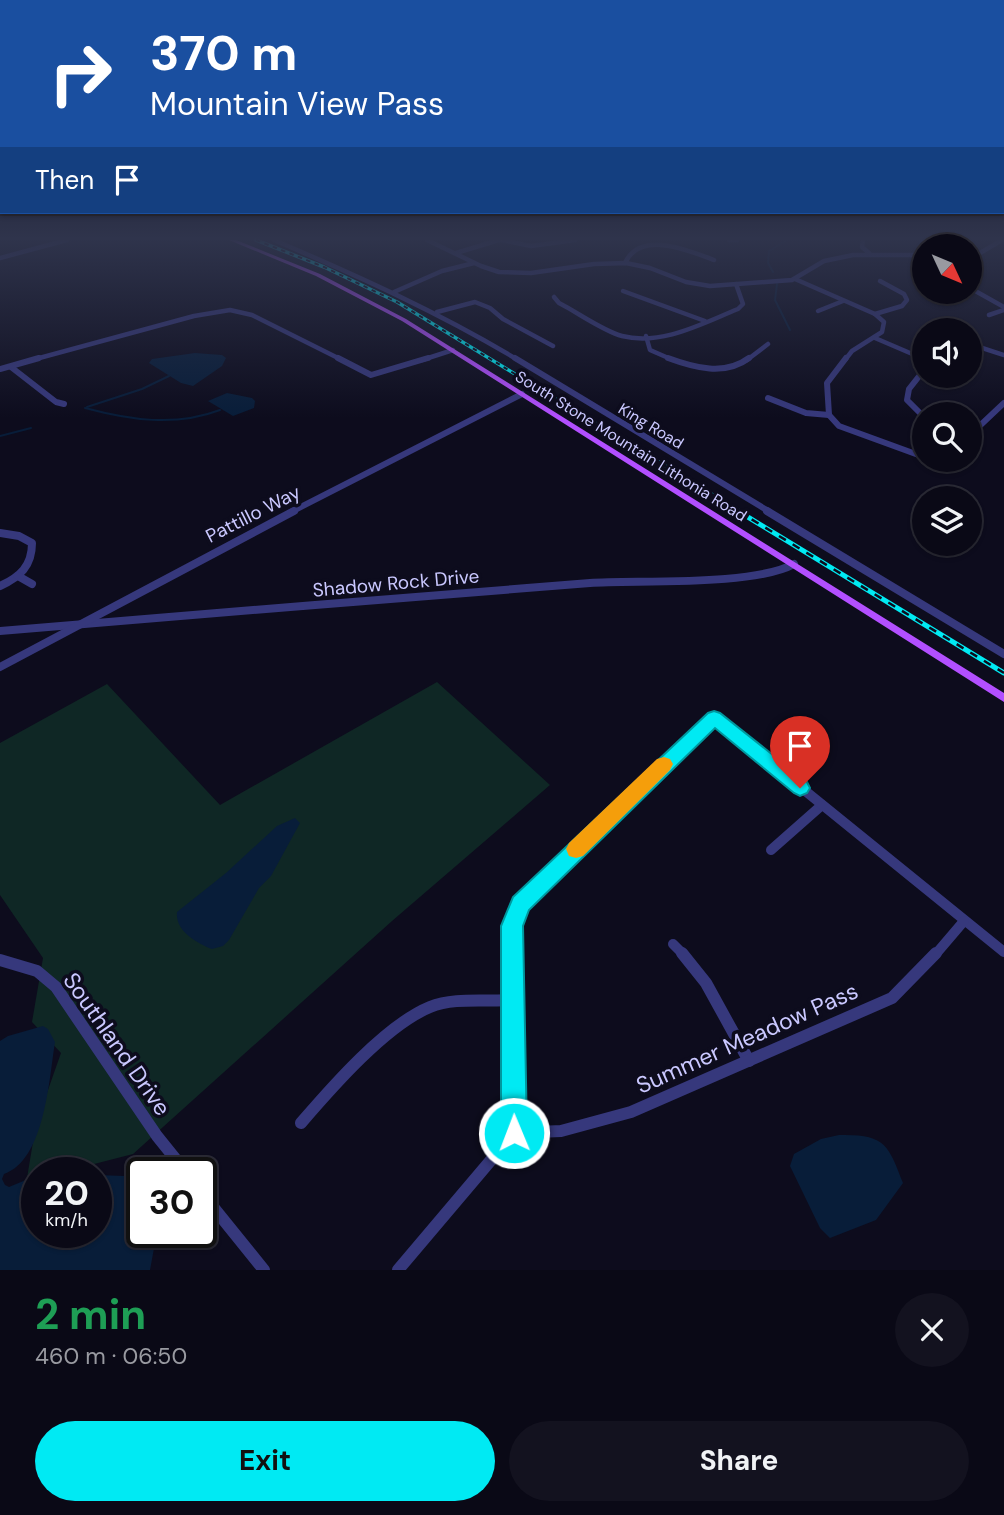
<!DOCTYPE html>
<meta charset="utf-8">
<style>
:root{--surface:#0a0916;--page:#13121f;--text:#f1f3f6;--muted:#999aa1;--line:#2a2a35;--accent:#00eaf3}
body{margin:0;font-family:"DM Sans",sans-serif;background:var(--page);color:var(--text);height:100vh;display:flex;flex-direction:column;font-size:26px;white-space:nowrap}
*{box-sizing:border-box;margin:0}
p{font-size:23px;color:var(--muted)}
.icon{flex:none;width:38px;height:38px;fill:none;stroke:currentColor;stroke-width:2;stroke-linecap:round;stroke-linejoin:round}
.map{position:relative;height:1270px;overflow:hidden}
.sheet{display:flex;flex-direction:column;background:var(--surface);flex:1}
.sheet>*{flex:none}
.hud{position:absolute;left:0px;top:0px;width:1004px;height:214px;box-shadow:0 2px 5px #0004,0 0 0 2px var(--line);background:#1a4fa0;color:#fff;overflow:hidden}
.needle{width:46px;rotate:134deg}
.buttons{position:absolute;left:912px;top:234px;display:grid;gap:14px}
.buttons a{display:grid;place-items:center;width:70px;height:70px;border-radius:50%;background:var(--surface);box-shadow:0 2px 5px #0004,0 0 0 2px var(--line);font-size:35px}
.speed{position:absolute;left:21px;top:1157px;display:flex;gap:14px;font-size:35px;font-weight:700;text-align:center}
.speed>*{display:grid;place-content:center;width:91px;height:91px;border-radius:50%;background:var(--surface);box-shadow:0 2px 5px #0004,0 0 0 2px var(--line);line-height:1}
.speed small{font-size:18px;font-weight:400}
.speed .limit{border:4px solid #111;border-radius:10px;background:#fff;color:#111}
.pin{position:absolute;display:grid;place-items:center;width:60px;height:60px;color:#fff;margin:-72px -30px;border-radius:50% 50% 50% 0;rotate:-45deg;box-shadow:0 0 7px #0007}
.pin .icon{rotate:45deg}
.me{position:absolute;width:77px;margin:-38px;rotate:359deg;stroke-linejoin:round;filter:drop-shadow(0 0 5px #0008)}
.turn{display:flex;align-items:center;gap:24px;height:147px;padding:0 35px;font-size:32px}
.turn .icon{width:91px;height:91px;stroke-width:2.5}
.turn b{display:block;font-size:49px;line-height:60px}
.then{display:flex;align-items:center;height:66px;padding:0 35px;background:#0003;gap:14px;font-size:26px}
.round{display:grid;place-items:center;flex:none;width:74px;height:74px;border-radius:37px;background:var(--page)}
.head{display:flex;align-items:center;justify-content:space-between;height:119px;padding:0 35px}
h1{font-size:42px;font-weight:700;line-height:52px;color:#1e9e55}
.primary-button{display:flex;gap:14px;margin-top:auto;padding:14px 35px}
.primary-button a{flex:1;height:80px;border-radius:42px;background:var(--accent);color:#111;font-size:28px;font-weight:700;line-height:80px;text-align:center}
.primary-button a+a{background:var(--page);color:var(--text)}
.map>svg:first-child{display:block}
.green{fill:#0f2725}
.water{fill:#081d39}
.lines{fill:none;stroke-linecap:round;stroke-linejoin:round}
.stream{stroke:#081d39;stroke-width:2}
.minor-far4{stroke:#36387c;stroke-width:4.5}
.minor-far3{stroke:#36387c;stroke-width:6}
.minor-far2{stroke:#36387c;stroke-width:8}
.minor-far1{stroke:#36387c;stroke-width:10}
.minor{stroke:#36387c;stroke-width:12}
.major{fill:#b24fff;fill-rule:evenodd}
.rail-far1-casing{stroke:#00eaf3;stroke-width:3.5}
.rail-casing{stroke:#00eaf3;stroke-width:5}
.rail-far1{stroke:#0d0c1d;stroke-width:2;stroke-dasharray:4.5;stroke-linecap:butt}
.rail{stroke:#0d0c1d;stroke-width:2.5;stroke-dasharray:8;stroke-linecap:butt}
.route{fill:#00eaf3;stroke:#00989e;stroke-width:2}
.slow{fill:#f59e0b}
.labels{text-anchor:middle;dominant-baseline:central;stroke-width:7;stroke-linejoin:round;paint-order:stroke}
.far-street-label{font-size:16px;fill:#cac8ff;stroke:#0d0c1d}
.street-label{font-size:19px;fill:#cac8ff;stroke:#0d0c1d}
.near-street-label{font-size:23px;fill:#cac8ff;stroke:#0d0c1d}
</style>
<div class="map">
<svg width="1004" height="1270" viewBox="0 0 1004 1270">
<rect width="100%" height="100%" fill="#0d0c1d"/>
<polygon class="green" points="437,682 550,785 392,921 133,1154 63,1172 37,1172 25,1190 36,1124 61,1053 32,1022 43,958 0,895 0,743 107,684 220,805"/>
<g class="water">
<polygon points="195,353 222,355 226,358 222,366 193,386 181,383 149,363 152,359"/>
<polygon points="227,393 252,398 255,401 254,408 233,416 208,401"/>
<path d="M295,818L300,823L271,876L259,888L229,940L223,946L212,949C197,943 175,931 177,912L226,873L277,826Z"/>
<path d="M43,1026L48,1029L55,1042C49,1079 45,1160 4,1174L2,1179L5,1185L9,1187L33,1177L37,1169L59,1166L69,1172H37V1232H96V1175L125,1176L142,1195V1232H157L150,1270H0V1041L8,1036Z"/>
<path d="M839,1135C885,1134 888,1144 903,1183L876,1220L830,1238L820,1228L790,1166L794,1154L821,1139Z"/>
</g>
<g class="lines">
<g class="stream">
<polyline points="773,272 768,263 769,251 787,240"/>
<polyline points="777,284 775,300 790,330"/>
<polyline points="87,407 142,389 169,376"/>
<path d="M85,408C130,420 175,427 220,410"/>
<polyline points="0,436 31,428"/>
</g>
<g class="minor-far4">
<path d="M274,240C358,276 440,313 518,360"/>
<polyline points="427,240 481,266 499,272 531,273 594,264 626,263 650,268 686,282 710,286 792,280 824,261 853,255 924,255"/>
<polyline points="502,240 531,246 575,240"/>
<polyline points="729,240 737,240"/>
<polyline points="863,240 862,247 869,253"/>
<polyline points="921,240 925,247"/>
<polyline points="456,253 499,240"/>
<polyline points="0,258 67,240"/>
<polyline points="970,259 1002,240"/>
<path d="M625,263C640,230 688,250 714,260"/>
<polyline points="795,279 875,314 884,322 882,332 852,351 845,360"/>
<polyline points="970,288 1004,307"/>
<polyline points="623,291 705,321"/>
<polyline points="394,292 442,271 474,263"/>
<path d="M554,297L559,303C577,312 603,331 622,336C662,346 703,323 738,309L743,304L736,284"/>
<polyline points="818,311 843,301"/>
<polyline points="437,312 475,302 490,308 503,319 553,346"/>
<polyline points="875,314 902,306 907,300 904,294 880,281"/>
<polyline points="989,315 1004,310"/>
<polyline points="646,336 650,350 673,360"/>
<polyline points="875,338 924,359"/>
<polyline points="970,344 1004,355"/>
<polyline points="32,360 194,316 230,310 252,315 342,360"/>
<polyline points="422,360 453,350"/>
<polyline points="747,360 768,344"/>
</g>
<g class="minor-far3">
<polyline points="338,358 371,375 428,358"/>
<polyline points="515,358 770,512"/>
<path d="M668,358C695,368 725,376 749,358"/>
<polyline points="846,358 827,383 829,415 839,426 924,457"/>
<polyline points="11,367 56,402 64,404"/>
<polyline points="0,369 39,358"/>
<polyline points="924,370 909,389 907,400 924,417"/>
<polyline points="768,398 806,413 829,415"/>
<polyline points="970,435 1004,403"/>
<polyline points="291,512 522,394"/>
</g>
<g class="minor-far2">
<polyline points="767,511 1004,654"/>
<path d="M0,533L19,536L32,543C32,566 20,577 0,586"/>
<polyline points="18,576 32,584"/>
<path d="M0,631C197,615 393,598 590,583C640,580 754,586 794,564"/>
<polyline points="0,667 294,511"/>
</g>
<g class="minor-far1">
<polyline points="771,850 822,805"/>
<polyline points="673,944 684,955"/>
<polyline points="512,955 512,926 520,904 714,717 1004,952"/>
<polyline points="935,955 964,921"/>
</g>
<g class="minor">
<polyline points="682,953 706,983 749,1061"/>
<polyline points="0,960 37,971 56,987 157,1136 186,1172"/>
<path d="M301,1123C332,1087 386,1025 430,1007C454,997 485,1002 511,1000"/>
<polyline points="514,1133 561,1131 631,1112 892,998 936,953"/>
<polyline points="201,1192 264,1270"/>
<polyline points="398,1270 514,1133 512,953"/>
</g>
<polygon class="major" points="229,240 236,240 320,274 406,319 1004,693 1004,702 402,321 316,276"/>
<defs>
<polyline id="rail-far1" points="256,240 324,267 397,302 741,512"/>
<polyline id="rail" points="738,511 1004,673"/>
</defs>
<use href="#rail-far1" class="rail-far1-casing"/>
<use href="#rail" class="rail-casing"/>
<use href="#rail-far1" class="rail-far1"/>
<use href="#rail" class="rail"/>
</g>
<linearGradient id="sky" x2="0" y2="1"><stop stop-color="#070710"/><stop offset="0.57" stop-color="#2f344c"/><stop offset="1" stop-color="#2f344c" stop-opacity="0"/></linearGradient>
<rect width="1004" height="418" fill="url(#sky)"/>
<polygon class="route" points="714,711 720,713 807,782 810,788 807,793 800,796 794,793 715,728 529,910 523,926 527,1133 523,1142 514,1146 505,1142 501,1133 501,926 513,897 708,713"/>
<polygon class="slow" points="664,757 670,759 673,764 670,770 583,856 576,858 569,856 566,849 569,843 657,759"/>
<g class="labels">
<g class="far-street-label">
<text transform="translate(651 426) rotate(31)">King Road</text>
<text transform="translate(631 446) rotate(32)">South Stone Mountain Lithonia Road</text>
</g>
<g class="street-label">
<text transform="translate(253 514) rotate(-27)">Pattillo Way</text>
<text transform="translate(396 583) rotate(-5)">Shadow Rock Drive</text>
</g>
<g class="near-street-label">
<text transform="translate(747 1038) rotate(-24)">Summer Meadow Pass</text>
<text transform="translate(117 1044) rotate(55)">Southland Drive</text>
</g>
</g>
</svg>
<div class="buttons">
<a><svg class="needle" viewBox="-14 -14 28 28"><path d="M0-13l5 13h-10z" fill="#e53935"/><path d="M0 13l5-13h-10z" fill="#999aa1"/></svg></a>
<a><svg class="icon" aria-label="sound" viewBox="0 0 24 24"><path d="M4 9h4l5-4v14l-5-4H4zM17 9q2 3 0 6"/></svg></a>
<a><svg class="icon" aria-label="search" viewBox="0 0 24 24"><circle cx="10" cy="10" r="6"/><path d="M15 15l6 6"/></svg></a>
<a><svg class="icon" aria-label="layers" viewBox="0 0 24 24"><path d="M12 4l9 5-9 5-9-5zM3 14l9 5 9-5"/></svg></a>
</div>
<div class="speed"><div>20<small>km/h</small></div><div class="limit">30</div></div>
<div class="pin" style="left:800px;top:788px;background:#d93025"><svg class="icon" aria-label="arrive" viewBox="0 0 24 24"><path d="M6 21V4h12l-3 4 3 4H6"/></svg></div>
<svg class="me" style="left:514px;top:1133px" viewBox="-20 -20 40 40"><circle r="17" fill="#00eaf3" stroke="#fff" stroke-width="3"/><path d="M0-11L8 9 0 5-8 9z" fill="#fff"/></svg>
<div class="hud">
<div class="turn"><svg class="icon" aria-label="right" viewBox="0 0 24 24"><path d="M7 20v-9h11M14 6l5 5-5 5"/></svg><div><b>370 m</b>Mountain View Pass</div></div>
<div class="then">Then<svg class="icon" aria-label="arrive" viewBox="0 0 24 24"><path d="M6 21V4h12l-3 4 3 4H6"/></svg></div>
</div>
</div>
<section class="sheet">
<div class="head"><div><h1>2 min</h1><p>460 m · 06:50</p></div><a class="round"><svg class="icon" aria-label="close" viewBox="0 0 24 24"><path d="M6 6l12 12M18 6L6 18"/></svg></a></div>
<div class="primary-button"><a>Exit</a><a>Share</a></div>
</section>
